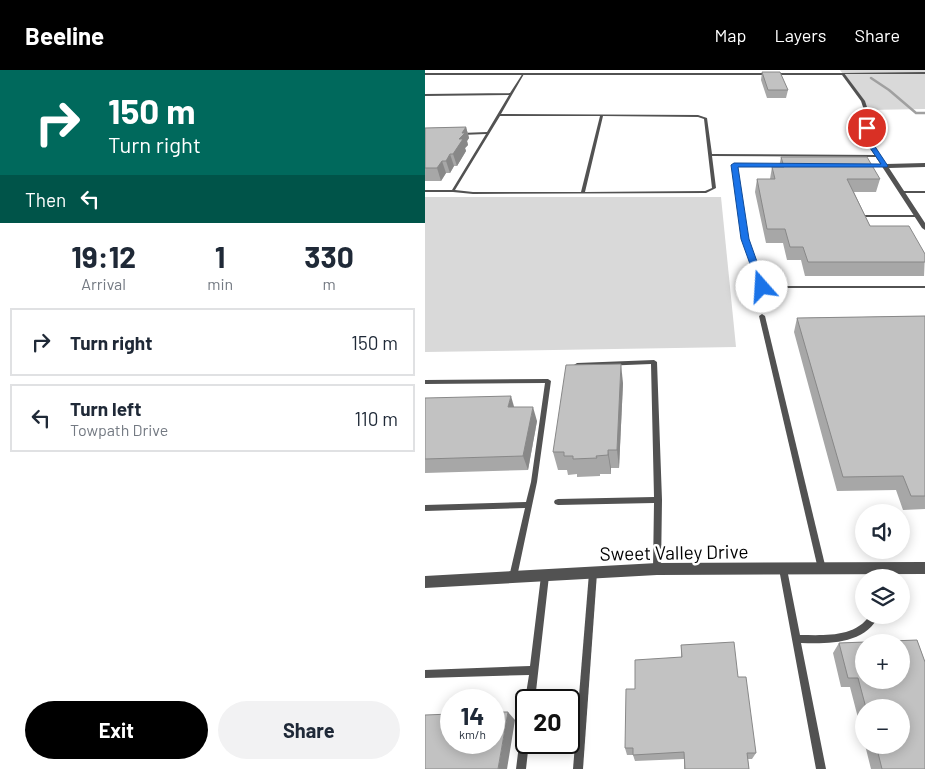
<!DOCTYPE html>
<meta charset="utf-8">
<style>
:root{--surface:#fff;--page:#f2f2f3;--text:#1f2937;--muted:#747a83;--line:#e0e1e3;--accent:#000}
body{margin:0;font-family:Barlow,sans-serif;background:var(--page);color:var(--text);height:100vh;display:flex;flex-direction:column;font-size:19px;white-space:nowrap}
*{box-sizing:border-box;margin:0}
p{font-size:16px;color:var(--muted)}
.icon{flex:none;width:28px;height:28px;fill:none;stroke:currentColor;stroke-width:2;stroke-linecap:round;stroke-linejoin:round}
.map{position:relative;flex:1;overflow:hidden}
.panel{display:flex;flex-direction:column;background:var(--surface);width:425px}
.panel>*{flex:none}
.guide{background:#00695c;color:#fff;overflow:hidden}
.controls{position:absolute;left:430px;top:434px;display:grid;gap:10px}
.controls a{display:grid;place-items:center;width:55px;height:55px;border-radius:50%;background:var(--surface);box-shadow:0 2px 12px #0003;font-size:25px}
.speed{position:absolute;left:15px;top:619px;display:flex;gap:10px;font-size:25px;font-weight:700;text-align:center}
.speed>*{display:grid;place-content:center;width:65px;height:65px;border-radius:50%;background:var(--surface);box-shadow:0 2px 12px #0003;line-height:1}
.speed small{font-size:12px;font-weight:400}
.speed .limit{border:2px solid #111;border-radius:8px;background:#fff;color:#111}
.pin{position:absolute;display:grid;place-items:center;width:42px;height:42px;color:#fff;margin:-21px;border:2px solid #fff;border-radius:50%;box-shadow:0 1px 5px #0007}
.me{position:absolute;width:55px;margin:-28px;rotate:341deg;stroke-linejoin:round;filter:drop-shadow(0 0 4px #0008)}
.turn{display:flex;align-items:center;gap:18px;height:105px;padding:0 25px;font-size:22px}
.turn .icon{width:65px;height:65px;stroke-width:2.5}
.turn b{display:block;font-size:35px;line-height:42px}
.then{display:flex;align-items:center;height:48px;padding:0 25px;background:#0003;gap:10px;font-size:19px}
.eta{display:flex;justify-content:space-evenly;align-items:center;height:85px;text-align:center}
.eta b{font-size:30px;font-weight:700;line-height:35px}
.button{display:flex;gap:10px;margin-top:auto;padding:10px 25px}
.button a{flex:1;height:58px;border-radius:30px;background:var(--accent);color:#fff;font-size:20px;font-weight:700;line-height:58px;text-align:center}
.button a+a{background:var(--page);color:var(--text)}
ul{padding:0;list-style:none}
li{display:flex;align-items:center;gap:15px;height:68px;margin:0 10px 8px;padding:0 15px;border:2px solid var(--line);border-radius:0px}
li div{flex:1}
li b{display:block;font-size:19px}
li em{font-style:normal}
header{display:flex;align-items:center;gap:30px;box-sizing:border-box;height:70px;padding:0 25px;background:var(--accent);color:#fff}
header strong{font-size:24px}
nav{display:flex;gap:28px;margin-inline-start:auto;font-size:18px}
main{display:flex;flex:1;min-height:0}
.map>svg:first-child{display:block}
.green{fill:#d9d9d9}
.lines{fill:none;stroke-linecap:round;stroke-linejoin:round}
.stream{stroke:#a0a0a0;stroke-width:2.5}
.service{fill:#525252;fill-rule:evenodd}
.minor{fill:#525252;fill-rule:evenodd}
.wall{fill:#a7a7a7;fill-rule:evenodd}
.shaded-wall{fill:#888}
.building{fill:#c2c2c2;stroke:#888;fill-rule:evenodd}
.route{fill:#1a73e8;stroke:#114b97}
.labels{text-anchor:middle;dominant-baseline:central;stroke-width:5;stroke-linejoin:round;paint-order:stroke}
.near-street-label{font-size:19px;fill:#000;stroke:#fff}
</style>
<header>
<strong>Beeline</strong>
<nav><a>Map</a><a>Layers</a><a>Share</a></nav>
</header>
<main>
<section class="panel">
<div class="guide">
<div class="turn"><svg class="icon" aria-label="right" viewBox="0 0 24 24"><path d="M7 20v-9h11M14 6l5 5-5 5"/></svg><div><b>150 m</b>Turn right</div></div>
<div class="then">Then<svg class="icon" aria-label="left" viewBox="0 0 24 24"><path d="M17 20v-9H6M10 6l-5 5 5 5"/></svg></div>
</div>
<div class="eta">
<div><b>19:12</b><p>Arrival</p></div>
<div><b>1</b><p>min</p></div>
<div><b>330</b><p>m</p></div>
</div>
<ul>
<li><svg class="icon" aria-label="right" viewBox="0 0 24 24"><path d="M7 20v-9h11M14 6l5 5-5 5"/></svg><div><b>Turn right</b></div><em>150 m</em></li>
<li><svg class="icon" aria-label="left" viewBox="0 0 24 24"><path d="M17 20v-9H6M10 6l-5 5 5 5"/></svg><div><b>Turn left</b><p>Towpath Drive</p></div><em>110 m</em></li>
</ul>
<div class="button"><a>Exit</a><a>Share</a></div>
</section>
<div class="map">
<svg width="500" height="699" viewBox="0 0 500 699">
<rect width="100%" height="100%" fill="#fff"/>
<g class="green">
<polygon points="415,0 500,0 500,39 441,40 438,31"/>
<polygon points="0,127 296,127 311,277 0,282"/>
</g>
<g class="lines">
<polyline class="stream" points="446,8 464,20 491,43 500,43"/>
<g class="service">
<polygon points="500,2 500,4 417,4 418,3"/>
<path d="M98,3L99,4L76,44L273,45L282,48L287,84L453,85L455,86L453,87L287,86L291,118L281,123L48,124L28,122H0V120H27L61,64L36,65L34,64L36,63L62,62L84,25L0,26V24L85,23ZM75,46H175L156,122H48L30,120ZM178,46L273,47L279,49L287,118L280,121L160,122Z"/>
<polygon points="308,94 362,94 364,95 362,96 311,96 322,169 339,216 500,216 500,218 335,218 318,169"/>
<polygon points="439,94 460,95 462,96 460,97 438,96 437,95"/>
<polygon points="476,121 500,121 500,123 477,123 475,122"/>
<polygon points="435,142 437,142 439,145 493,145 495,146 493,147 437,147 434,143"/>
<polygon points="337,244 340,246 401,499 400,502 397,503 394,502 393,499 334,246"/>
<polygon points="229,290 232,292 237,430 236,499 235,502 232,503 229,502 228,499 229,433 133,435 130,434 129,432 130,430 133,429 229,427 226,294 152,297 149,295 152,293"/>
<polygon points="123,309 126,311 112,412 92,507 91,510 88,511 85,510 84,507 100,438 0,441 0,435 101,432 106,412 120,313 0,314 0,310"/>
<path d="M358,495L361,496L362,499L375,565C399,565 430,568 445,545H454C441,574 404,574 376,573L401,699H391L354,499L355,496Z"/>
<polygon points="168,499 171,500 172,503 158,699 148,699 164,503 165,500"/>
<polygon points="120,502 123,503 124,506 110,630 101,630 101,632 100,630 104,605 0,608 0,600 105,596 116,506 117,503"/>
<polygon points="101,654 101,672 104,672 101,699 91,699 96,659 98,656"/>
</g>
<g class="minor">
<polygon points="0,3 419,3 440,31 443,40 445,58 449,75 461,94 500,93 500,97 464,98 500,153 500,160 497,158 443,75 439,58 439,40 436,31 417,5 0,5"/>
<polygon points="500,492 500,504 232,505 0,518 0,506 232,493"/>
</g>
</g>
<g class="wall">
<polygon points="337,2 363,20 361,28 342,28 336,10"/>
<polygon points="41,57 44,68 42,71 43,75 40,78 41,81 32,96 29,96 25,103 21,103 16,111 0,111 0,58"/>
<polygon points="356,87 455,109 451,122 429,122 445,156 500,184 499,206 380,206 376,190 362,190 358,173 341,173 330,122 332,109 345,109 347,97 354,97"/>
<polygon points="500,246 500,439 478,440 471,420 412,421 369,262 372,248"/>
<polygon points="198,313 194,398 186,398 186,404 175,404 175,406 152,407 152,404 143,405 142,400 133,400 128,382"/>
<polygon points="0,328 89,337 112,351 103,400 0,403"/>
<path d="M492,570L500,592V699H446L440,675H476V638H439V671L425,617H416L408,583L414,573ZM439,572H476V610H439Z"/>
<polygon points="256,575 313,607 331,683 327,689 323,689 324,699 259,699 259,689 210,691 208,685 202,685 200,678 210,619 256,587"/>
</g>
<g class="shaded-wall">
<polygon points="41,57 44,68 42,71 43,75 40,78 41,81 32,96 28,84 37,63"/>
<polygon points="25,84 29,96 25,103 21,91"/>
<polygon points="17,91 21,103 16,111 12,98"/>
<polygon points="196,294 198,313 194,398 192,380"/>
<polygon points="86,326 90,340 83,337"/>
<polygon points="108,337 112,351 103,400 98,386"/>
<polygon points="183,380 186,398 186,404 183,385"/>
<polygon points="83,642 90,650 82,699 73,699"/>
</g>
<g class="building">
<polygon points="337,2 355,2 363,20 343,20"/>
<polygon points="41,57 37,63 40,63 34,69 38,69 28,84 25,84 21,91 17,91 12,98 0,98 0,58"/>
<polygon points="356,87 442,87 455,109 422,109 445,156 484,156 500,184 500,192 383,192 378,177 365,177 360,159 342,159 332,109 350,109 347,97 359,97"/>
<polygon points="500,246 500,426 486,426 478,406 418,407 372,248"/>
<polygon points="196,294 192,380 183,380 183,385 171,386 172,388 148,389 148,386 139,386 139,382 128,382 141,295"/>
<polygon points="86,326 83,337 108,337 98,386 0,389 0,328"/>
<path d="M492,570L500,592V699H457L451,675H476V638H441L433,608H423L414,573ZM439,572H476V610H439Z"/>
<polygon points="309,572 313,607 321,607 331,683 322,683 324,699 260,699 259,682 208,685 208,678 200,678 201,619 210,619 210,590 257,587 256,575"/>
<polygon points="69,642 83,642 73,699 0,699 0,645 26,644 26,672 69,672"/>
</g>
<polygon class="route" points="442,56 445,58 449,75 463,96 462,97 313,97 324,169 341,217 337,219 334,219 316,169 306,95 309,93 456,94 443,75 439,58"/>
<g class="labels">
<g class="near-street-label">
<text transform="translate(249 482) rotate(-1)">Sweet Valley Drive</text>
</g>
</g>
</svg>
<div class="controls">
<a><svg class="icon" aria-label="sound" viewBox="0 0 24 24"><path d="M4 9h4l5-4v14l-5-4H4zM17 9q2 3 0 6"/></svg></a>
<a><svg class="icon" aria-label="layers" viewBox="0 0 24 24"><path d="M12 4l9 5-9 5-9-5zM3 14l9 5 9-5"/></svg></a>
<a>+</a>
<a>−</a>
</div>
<div class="speed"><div>14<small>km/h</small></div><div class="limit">20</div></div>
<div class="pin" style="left:442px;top:58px;background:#d93025"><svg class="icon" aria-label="arrive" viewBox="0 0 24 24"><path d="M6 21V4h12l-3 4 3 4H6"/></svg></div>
<svg class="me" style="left:337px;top:217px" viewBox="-20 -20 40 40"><circle r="19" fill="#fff"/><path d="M0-13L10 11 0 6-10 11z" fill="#1a73e8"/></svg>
</div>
</main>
